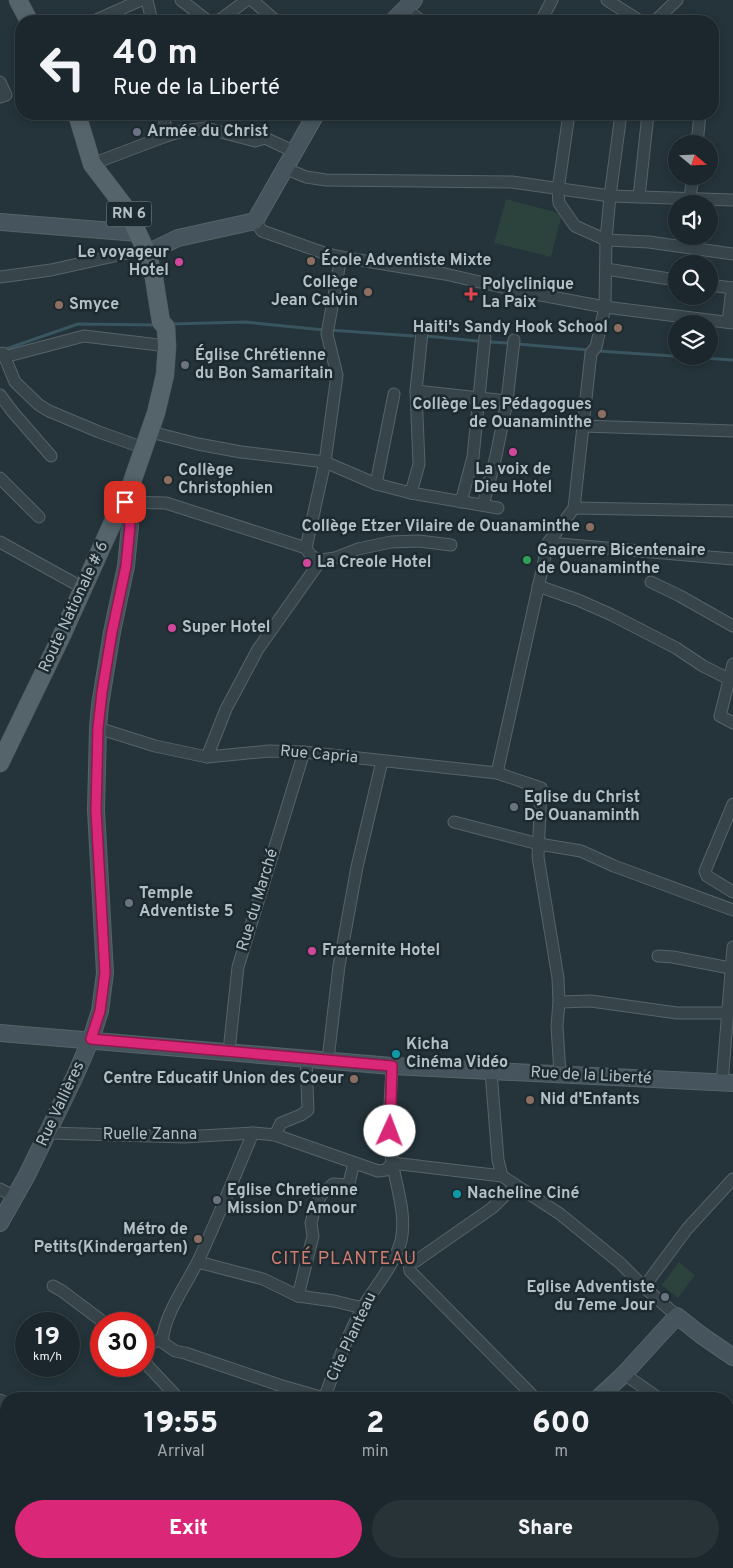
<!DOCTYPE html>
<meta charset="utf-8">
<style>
:root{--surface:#1b272c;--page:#283338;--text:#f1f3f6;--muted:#a0a5a9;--line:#394448;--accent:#db2777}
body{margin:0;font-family:Overpass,sans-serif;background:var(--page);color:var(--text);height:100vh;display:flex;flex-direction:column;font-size:19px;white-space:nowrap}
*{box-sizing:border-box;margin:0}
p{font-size:16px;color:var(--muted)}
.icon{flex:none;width:28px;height:28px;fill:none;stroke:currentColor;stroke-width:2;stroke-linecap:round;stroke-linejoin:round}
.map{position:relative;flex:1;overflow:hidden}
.drawer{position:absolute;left:0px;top:1392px;width:734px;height:176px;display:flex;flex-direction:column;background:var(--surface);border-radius:20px 20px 0 0;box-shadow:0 2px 8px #0003,0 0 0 1px var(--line)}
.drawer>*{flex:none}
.top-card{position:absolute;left:15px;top:15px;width:704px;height:105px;border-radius:20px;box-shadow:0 2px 8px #0003,0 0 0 1px var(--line);background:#1b272c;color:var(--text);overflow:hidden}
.needle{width:32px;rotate:109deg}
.fabs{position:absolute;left:668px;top:135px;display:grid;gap:10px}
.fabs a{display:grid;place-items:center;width:50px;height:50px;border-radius:50%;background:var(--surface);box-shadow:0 2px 8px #0003,0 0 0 1px var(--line);font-size:25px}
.speed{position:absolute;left:15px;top:1312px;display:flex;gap:10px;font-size:25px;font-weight:700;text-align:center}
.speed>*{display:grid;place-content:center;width:65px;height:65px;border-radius:50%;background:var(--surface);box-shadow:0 2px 8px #0003,0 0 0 1px var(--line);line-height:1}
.speed small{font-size:12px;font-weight:400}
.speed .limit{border:8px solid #d22;background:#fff;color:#111}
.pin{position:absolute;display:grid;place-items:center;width:42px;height:42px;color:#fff;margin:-21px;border-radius:10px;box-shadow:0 2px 8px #0006}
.me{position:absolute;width:55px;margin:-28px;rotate:2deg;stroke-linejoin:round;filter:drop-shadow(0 0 4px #0008)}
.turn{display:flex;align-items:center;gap:18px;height:105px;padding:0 15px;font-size:22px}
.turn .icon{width:65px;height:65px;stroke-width:2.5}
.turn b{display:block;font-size:35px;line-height:42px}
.eta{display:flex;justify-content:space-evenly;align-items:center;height:85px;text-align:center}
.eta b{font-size:30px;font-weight:800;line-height:35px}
.cta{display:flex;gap:10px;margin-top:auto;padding:10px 15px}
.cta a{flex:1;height:58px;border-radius:30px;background:var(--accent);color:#fff;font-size:20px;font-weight:800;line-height:58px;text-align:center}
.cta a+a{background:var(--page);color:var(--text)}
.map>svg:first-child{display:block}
.green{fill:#2c423c}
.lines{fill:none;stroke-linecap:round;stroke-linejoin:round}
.stream{stroke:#395560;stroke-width:3}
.street-casing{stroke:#566368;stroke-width:13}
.secondary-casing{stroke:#566368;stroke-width:18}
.primary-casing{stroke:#445156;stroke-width:19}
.street{stroke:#37454b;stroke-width:11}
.secondary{stroke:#46555d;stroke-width:16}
.primary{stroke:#55646b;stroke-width:18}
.route-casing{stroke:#8e194d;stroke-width:12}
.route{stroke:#db2777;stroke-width:9}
.worship-dot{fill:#6b7280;stroke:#1d2a2f;stroke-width:2}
.education-dot{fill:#8d6e63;stroke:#1d2a2f;stroke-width:2}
.hotel-dot{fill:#d1479c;stroke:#1d2a2f;stroke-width:2}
.health-dot{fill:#e0444e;stroke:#1d2a2f;stroke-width:2}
.leisure-dot{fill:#2e9e5b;stroke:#1d2a2f;stroke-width:2}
.culture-dot{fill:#0f9aa8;stroke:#1d2a2f;stroke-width:2}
.labels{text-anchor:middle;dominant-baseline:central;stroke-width:5;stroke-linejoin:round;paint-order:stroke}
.shield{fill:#1d2a2f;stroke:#869399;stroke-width:1}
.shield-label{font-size:15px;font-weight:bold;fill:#b3c0c6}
.poi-label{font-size:16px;font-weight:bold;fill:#b3c0c6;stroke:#1d2a2f;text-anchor:start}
.street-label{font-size:16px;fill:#b3c0c6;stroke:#1d2a2f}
.neighbourhood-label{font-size:18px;letter-spacing:1px;fill:#d07c6e;stroke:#1d2a2f}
</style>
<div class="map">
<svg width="733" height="1568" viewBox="0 0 733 1568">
<rect width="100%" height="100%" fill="#24343a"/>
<g class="green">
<polygon points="506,199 562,214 551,257 494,243"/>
<polygon points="679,1262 695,1275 678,1298 662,1285"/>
</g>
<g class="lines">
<g class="stream">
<polyline points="171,324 245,322 324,330"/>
<polyline points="330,330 413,336"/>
<polyline points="426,336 477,341"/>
<polyline points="488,342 508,343"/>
<polyline points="517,344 589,350"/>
<polyline points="3,350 78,324 157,325"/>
<polyline points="598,351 733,360"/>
</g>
<defs>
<g id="street">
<polyline points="147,0 152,21"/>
<polyline points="181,0 208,21"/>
<polyline points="252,0 276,21"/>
<polyline points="607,0 640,21"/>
<polyline points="405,9 422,21"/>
<polyline points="94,21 141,0"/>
<polyline points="218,21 247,0"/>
<polyline points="541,21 552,0"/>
<polyline points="655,21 677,0"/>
<polyline points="0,82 6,95 0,97"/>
<polyline points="164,114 166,136"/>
<polyline points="569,114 558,190 559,203 575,226 606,240 649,242 733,254"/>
<polyline points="697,144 700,114"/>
<polyline points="92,164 166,136 182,131 206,128 255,141 265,138 295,152"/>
<polyline points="284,168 306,177 326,180 512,182 610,196 733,200"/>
<polyline points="639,197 648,114"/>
<polyline points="690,198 693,176"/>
<polyline points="255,221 262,231 324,253 341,257 445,274 519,291 605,307 733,323"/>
<polyline points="606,269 676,280"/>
<polyline points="0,277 51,270 128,253"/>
<polyline points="709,285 733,288"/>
<polyline points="728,322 732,288"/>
<polyline points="0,355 3,353 15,382 39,405 49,411 99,432 144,448"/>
<polyline points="4,357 84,336 167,346"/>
<polyline points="416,391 507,401"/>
<polyline points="0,395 12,411 51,456"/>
<polyline points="583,426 733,431"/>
<polyline points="151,432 198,444 241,452 325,462 376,484 411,493 498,508"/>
<polyline points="0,478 39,517"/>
<polyline points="376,484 394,394"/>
<polyline points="411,493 419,464 416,391 422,332"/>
<polyline points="125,502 166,503 306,548 325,462 337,375 327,334 341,257"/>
<polyline points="461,502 473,457 485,337"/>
<polyline points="483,505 496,456 507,401 514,340"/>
<polyline points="574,508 733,511"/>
<polyline points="0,542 83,588"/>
<polyline points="548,543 733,559"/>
<polyline points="306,548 311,556 321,560 335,558 358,549 391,542 419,541 451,545"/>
<polyline points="651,582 680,596 733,626"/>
<polyline points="538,586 578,600 612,615 676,648 703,666 729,679"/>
<polyline points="733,664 720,716 733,723"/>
<polyline points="98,728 155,746 207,757 269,751 304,752 497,773 541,788 538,857 558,978 559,1002 557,1026 560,1074"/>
<polyline points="207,757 226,709 258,649 321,560"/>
<polyline points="497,773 548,543 574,508 591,353 596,347 605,307 606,240 610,196 621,114"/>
<polyline points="733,804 705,871 707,876 733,892"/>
<polyline points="454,822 539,844 581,851 614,866 733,910"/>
<polyline points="658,956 673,957 730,968"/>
<polyline points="559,1002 591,1001 677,1013 728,1013"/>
<polyline points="229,1051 238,967 304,752"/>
<polyline points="328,1059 339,966 357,867 382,761"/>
<polyline points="491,1072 498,1160 502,1176"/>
<polyline points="722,1083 733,947"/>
<polyline points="48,1133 184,1137 253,1133 275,1135 378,1171 386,1170 392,1163 502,1176 560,1214 620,1263 644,1287 677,1316"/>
<path d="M253,1133C235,1175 218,1218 199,1259C186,1286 165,1312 162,1342L175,1351L185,1353L279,1385L324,1398"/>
<polyline points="275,1135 281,1123 301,1115 308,1110 306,1058"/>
<polyline points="0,1189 15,1197"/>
<polyline points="404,1260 409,1263 416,1261 492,1208 515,1186"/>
<polyline points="198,1262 263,1279 298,1296 334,1301 363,1308"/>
<polyline points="409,1263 410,1271 536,1399"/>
<polyline points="53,1286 62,1291 106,1324"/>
<polyline points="644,1287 687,1229 733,1179"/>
<polyline points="298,1296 313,1236 311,1223 314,1211 321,1195 333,1184 346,1185 349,1183 354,1163"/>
<polyline points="144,1347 163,1338"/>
<polyline points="144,1354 147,1365 179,1399"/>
<polyline points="624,1374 660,1399"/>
<path d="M324,1399C335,1368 347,1336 363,1307C375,1287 395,1264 401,1241C408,1210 392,1177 390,1146C388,1120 391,1093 392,1066"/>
<polyline points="0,1400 6,1403"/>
<polyline points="728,1450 733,1454"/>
<polyline points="728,1536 733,1541"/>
<polyline points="343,1562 348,1568"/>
<polyline points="436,1562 440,1568"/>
<polyline points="505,1562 511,1568"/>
<polyline points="588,1562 594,1568"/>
<polyline points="671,1562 677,1568"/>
</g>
<g id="secondary">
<polyline points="393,21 414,0"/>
<polyline points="0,222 138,233"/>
<polyline points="147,253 178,238 255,221 316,114"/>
<polyline points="0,1033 392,1066 733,1083"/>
<polyline points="0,1223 27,1175 75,1076 91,1039 100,1011 105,973 96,810 98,728 100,705 112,632 126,566 130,526 125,502"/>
<polyline points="597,1399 624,1374 677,1316 701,1335 733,1357"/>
<polyline points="399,1568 407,1562"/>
</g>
<g id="primary">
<polyline points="18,0 29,21"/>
<polyline points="0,763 62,635 117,513 125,502 156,413 165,375 167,346 166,327 161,322 154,278 147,253 127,210 92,164 77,114"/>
</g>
</defs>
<use href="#street" class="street-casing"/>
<use href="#secondary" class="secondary-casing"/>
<use href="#primary" class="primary-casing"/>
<use href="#street" class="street"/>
<use href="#secondary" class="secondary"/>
<use href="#primary" class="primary"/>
</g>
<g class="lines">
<defs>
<polyline id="route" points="125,502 130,526 126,566 112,632 102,692 98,728 96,810 105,973 100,1011 91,1039 392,1066 390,1131"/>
</defs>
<use href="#route" class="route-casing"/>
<use href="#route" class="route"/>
</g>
<g class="worship-dot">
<circle cx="137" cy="132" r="5"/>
<circle cx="185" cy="365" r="5"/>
<circle cx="514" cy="807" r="5"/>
<circle cx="129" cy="903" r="5"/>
<circle cx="217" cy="1200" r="5"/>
<circle cx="665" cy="1297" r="5"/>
</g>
<g class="education-dot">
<circle cx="311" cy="261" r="5"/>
<circle cx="368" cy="292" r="5"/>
<circle cx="59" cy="305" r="5"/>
<circle cx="618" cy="328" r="5"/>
<circle cx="602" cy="414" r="5"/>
<circle cx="168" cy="480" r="5"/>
<circle cx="590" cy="527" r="5"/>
<circle cx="354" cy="1079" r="5"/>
<circle cx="530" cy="1100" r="5"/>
<circle cx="198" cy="1239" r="5"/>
</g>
<g class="hotel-dot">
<circle cx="179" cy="262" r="5"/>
<circle cx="513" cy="452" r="5"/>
<circle cx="307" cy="563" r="5"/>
<circle cx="172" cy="628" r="5"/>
<circle cx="312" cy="951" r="5"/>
</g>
<path class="health-dot" d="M468.5 286.5h5v5h5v5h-5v5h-5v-5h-5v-5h5z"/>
<circle class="leisure-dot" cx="527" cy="560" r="5"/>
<g class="culture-dot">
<circle cx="396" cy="1054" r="5"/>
<circle cx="457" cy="1194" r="5"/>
</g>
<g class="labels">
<rect class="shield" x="106.5" y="201.5" width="45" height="25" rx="4"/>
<g class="shield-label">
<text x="129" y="214">RN 6</text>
</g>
<g class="poi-label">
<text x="147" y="132">Armée du Christ</text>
<text x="169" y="253" text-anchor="end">Le voyageur<tspan x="169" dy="18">Hotel</tspan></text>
<text x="321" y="261">École Adventiste Mixte</text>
<text x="358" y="283" text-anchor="end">Collège<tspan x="358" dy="18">Jean Calvin</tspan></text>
<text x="482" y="285">Polyclinique<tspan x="482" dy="18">La Paix</tspan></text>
<text x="69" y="305">Smyce</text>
<text x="608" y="328" text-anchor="end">Haiti's Sandy Hook School</text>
<text x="195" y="356">Église Chrétienne<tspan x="195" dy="18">du Bon Samaritain</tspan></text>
<text x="592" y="405" text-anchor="end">Collège Les Pédagogues<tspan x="592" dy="18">de Ouanaminthe</tspan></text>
<text x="513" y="470" text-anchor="middle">La voix de<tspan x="513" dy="18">Dieu Hotel</tspan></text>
<text x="178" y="471">Collège<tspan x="178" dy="18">Christophien</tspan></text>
<text x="580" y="527" text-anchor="end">Collège Etzer Vilaire de Ouanaminthe</text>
<text x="537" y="551">Gaguerre Bicentenaire<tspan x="537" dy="18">de Ouanaminthe</tspan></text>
<text x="317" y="563">La Creole Hotel</text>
<text x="182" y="628">Super Hotel</text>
<text x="524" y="798">Eglise du Christ<tspan x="524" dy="18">De Ouanaminth</tspan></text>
<text x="139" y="894">Temple<tspan x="139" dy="18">Adventiste 5</tspan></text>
<text x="322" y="951">Fraternite Hotel</text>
<text x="406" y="1045">Kicha<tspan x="406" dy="18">Cinéma Vidéo</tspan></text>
<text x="344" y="1079" text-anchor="end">Centre Educatif Union des Coeur</text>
<text x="540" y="1100">Nid d'Enfants</text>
<text x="227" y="1191">Eglise Chretienne<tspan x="227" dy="18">Mission D' Amour</tspan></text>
<text x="467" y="1194">Nacheline Ciné</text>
<text x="188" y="1230" text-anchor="end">Métro de<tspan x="188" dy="18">Petits(Kindergarten)</tspan></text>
<text x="655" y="1288" text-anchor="end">Eglise Adventiste<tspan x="655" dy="18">du 7eme Jour</tspan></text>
</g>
<g class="street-label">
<text transform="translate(74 607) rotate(-65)">Route Nationale # 6</text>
<text transform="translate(319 755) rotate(5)">Rue Capria</text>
<text transform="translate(258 900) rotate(-73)">Rue du Marché</text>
<text transform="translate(591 1076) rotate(3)">Rue de la Liberté</text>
<text transform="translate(61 1104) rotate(-65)">Rue Vallières</text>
<text x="150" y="1135">Ruelle Zanna</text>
<text transform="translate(352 1337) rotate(-65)">Cite Planteau</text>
</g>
<g class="neighbourhood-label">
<text x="344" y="1259">CITÉ PLANTEAU</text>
</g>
</g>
</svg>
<div class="fabs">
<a><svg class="needle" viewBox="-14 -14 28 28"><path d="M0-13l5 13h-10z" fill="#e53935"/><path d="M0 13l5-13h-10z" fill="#a0a5a9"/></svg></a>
<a><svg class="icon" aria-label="sound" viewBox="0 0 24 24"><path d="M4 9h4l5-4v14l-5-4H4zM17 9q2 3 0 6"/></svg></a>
<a><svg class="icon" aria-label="search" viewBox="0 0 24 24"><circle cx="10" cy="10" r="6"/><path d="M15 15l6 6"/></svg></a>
<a><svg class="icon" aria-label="layers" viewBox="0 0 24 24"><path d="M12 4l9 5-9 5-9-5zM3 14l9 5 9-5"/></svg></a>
</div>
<div class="speed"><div>19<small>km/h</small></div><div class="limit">30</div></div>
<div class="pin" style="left:125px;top:502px;background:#d93025"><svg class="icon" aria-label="arrive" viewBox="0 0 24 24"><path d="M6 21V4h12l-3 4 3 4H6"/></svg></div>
<svg class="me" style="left:390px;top:1131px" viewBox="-20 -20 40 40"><circle r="19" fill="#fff"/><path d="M0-13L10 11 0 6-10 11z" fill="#db2777"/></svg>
<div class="top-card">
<div class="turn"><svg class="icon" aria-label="left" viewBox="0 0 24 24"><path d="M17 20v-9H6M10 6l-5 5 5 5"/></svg><div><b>40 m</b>Rue de la Liberté</div></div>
</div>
<section class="drawer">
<div class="eta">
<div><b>19:55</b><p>Arrival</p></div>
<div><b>2</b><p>min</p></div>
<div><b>600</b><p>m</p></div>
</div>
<div class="cta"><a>Exit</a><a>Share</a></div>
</section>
</div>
